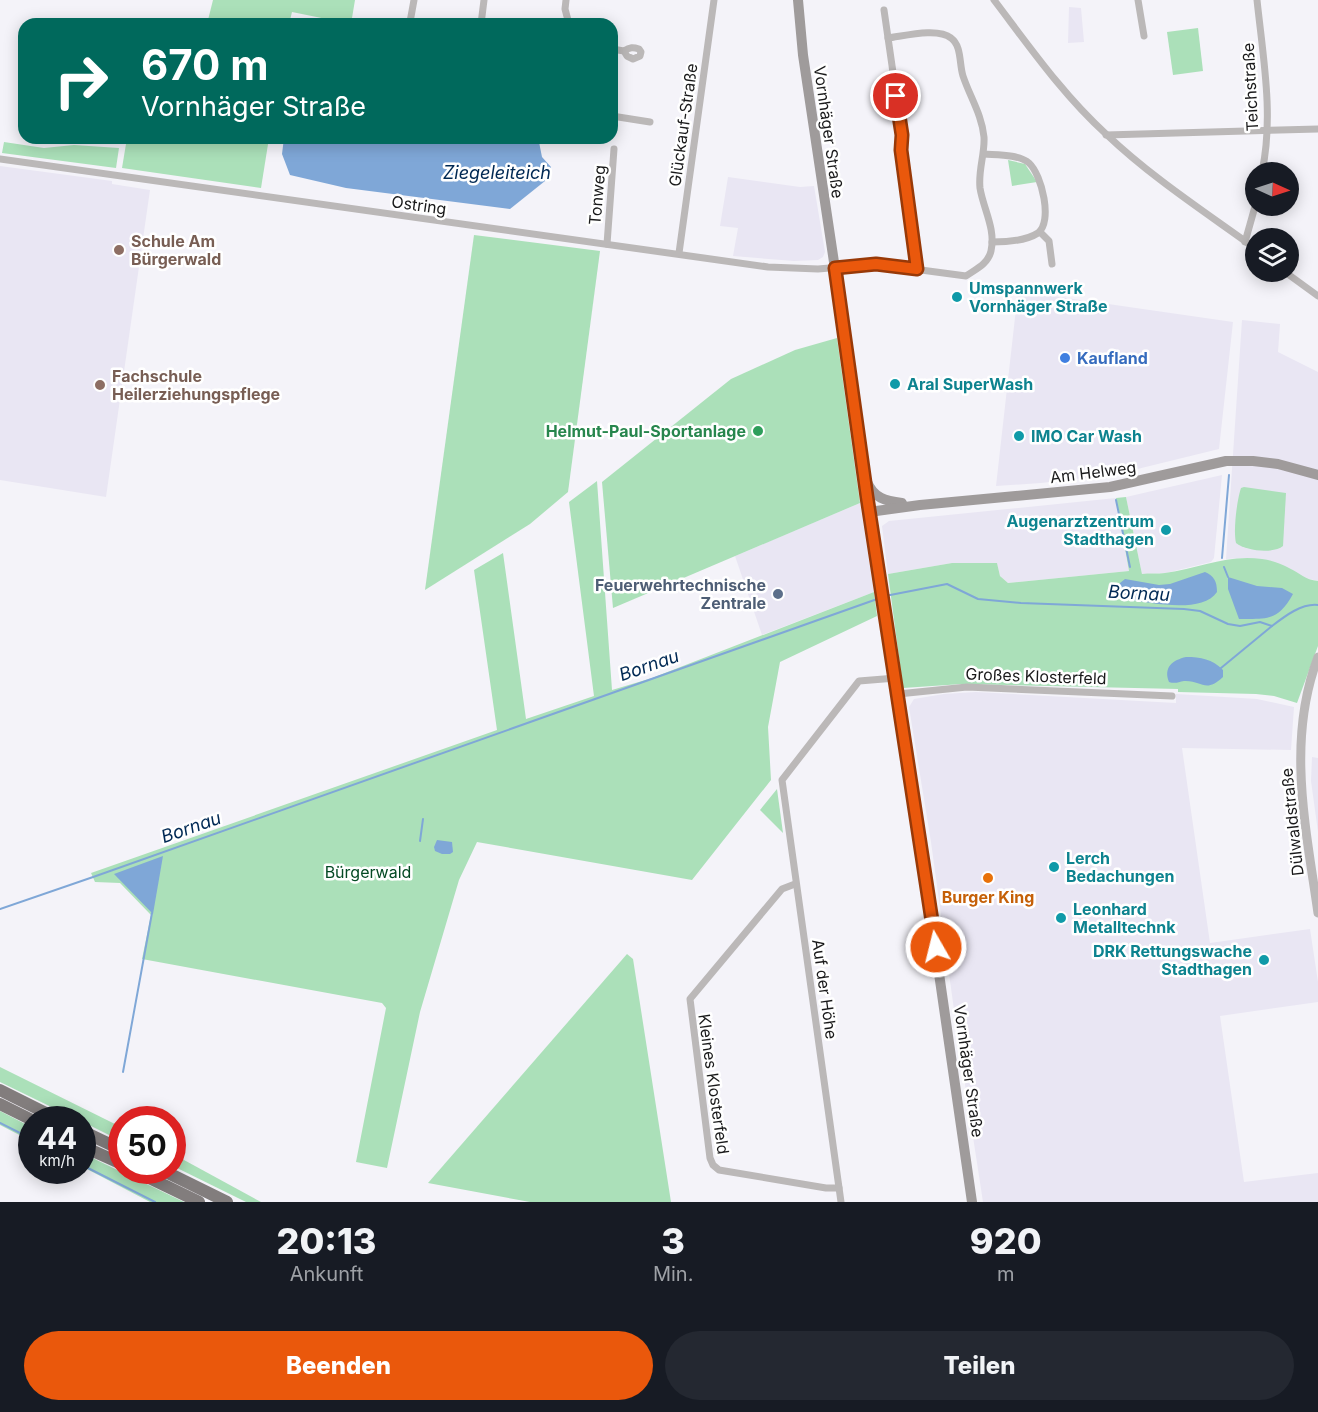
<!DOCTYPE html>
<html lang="de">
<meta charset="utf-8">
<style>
:root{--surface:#171b24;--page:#242831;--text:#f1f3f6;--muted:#9ea1a6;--accent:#ea580c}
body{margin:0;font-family:Inter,sans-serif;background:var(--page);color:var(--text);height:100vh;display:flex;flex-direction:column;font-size:22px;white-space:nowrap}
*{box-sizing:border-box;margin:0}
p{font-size:20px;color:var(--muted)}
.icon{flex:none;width:33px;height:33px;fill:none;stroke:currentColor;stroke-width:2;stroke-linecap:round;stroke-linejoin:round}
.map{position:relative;height:1202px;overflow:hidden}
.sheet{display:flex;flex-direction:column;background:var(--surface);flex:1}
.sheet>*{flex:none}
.banner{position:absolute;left:18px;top:18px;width:600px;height:126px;border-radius:18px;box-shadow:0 3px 15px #0003;background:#00695c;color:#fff;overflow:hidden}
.needle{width:39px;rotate:93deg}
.controls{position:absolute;left:1245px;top:162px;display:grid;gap:12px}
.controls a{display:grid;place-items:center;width:54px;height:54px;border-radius:50%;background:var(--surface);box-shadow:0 3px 15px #0003;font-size:30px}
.speed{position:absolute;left:18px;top:1106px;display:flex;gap:12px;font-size:30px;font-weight:700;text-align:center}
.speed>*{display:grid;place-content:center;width:78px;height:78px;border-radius:50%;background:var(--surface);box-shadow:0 3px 15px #0003;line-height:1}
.speed small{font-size:15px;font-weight:400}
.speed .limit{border:9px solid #d22;background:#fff;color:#111}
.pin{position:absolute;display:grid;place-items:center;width:51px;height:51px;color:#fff;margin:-26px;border:3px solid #fff;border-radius:50%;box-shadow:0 2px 6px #0007}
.me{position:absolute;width:66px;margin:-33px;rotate:352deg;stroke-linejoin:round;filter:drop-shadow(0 0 4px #0008)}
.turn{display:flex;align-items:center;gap:21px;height:126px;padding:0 24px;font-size:27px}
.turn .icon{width:78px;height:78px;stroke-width:2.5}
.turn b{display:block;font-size:42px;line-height:51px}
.eta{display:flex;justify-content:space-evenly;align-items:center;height:102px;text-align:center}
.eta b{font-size:36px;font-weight:800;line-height:42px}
.button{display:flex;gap:12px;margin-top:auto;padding:12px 24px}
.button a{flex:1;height:69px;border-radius:36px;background:var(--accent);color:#fff;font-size:24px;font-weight:800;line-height:69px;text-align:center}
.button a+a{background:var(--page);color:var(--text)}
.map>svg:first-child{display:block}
.built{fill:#e9e6f3}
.green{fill:#abe0b9}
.water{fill:#7fa7d7}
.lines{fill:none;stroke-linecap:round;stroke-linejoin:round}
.stream{stroke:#7fa7d7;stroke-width:2}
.minor{stroke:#bbb8b8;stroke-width:7}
.tertiary{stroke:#bbb8b8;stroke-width:9}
.secondary{stroke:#9f9b9b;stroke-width:10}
.trunk{stroke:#827d7d;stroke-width:12}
.route-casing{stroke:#983908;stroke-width:15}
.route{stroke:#ea580c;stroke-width:10}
.education-dot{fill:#8d6e63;stroke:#fff;stroke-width:2}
.culture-dot{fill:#0f9aa8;stroke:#fff;stroke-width:2}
.shop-dot{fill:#3f7fe0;stroke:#fff;stroke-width:2}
.leisure-dot{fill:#2e9e5b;stroke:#fff;stroke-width:2}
.service-dot{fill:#5c6f8a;stroke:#fff;stroke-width:2}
.food-dot{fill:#e8710a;stroke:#fff;stroke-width:2}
.labels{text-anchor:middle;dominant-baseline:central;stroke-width:5;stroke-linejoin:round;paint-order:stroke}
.street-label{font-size:16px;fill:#19191a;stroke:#fff}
.education-label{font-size:16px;font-weight:bold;fill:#785e54;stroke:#fff;text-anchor:start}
.culture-label{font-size:16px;font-weight:bold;fill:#0d838f;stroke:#fff;text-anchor:start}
.shop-label{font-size:16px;font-weight:bold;fill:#366cbe;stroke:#fff;text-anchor:start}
.leisure-label{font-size:16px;font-weight:bold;fill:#27864d;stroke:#fff;text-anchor:end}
.service-label{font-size:16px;font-weight:bold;fill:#4e5e75;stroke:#fff;text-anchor:end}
.park-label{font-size:16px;fill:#034923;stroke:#fff}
.food-label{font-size:16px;font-weight:bold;fill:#c56008;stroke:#fff}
.water-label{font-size:18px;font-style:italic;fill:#002954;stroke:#fff}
</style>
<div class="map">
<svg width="1318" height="1202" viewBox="0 0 1318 1202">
<rect width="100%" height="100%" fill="#f4f3f9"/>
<g class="built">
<polygon points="1069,7 1081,8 1084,42 1068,43"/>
<polygon points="0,166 112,181 112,184 150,190 106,497 0,480"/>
<polygon points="728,177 800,187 814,186 825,252 823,257 818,260 794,261 733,256 738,228 720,226"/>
<polygon points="1018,291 1233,322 1219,449 1117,474 1041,483 996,486"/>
<polygon points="1242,320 1280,324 1278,352 1318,372 1318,581 1301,577 1291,569 1246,558 1226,559"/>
<polygon points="1222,475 1214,558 1211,562 1166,573 1142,574 1126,497"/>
<polygon points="1116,498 1129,571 1008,583 1000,576 997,563 952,563 888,574 882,526 889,521"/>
<polygon points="860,503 874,592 762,635 735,556"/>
<polygon points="976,692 1176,703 1176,694 1257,699 1294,707 1291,750 1182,748 1210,943 1310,929 1318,982 1318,1002 1220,1016 1244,1182 1318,1173 1318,1202 983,1202 958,1039 931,842 909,707 914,699 944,694"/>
<polygon points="1312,757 1318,758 1318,832 1311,781"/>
</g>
<g class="green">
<polygon points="213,0 355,0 351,24 292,12 289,24 207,24"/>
<polygon points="1198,28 1203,71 1173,75 1167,32"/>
<polygon points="127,138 269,138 261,188 122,168"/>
<polygon points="4,142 44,148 74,145 119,148 116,168 2,153"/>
<polygon points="1008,160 1025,164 1037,182 1012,186"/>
<polygon points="474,235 600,251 568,492 530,524 425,590"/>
<polygon points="837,338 860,503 613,608 602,482 731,379 795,350"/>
<polygon points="597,481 612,690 652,678 874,592 877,616 780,662 768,727 771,780 692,880 477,842 459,880 420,1012 387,1168 356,1162 386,1008 382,1003 142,959 151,915 120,883 95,882 91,873 497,730 474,570 503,553 526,719 594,696 569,502"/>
<path d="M1244,487L1286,493L1283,546C1273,554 1246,551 1236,543C1233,530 1237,500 1241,488Z"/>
<path d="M1126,497L1142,574C1149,573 1158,574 1165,573C1199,568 1228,554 1262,559C1271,560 1281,564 1289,568C1300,573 1305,580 1318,581V646L1297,703L1274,696L1256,694L1178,692V689L962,684L903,688L888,574L952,563H997L1000,576L1008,583L1129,571L1116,498Z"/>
<polygon points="777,789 783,833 760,810"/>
<polygon points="627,954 633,959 671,1202 530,1202 428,1183"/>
<polygon points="0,1067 121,1127 121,1141 83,1122 82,1119 76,1119 0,1082"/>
<polygon points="0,1111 31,1127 31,1141 0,1125"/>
<polygon points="82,1153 184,1202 150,1202 83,1167"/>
<polygon points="173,1154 261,1202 246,1202 173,1166"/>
</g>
<g class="water">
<polygon points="284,138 537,138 539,142 542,157 551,167 545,181 510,209 346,188 290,175 282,154"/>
<path d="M1205,572C1214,576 1217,581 1217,592C1202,614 1151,603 1128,599L1118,588L1120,583L1125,579L1159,585L1170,584Z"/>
<path d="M1228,577L1257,586L1282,588L1293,594C1278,621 1268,619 1239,619L1228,589Z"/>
<path d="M1186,657C1201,657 1212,659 1223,670V677C1205,694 1202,680 1184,681C1178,682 1176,684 1169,682C1163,667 1173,660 1186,657Z"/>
<polygon points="437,840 452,842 453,852 450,854 442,854 435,851 434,847"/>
<polygon points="163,856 153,914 114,874"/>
</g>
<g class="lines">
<g class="stream">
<polyline points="1116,500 1130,567"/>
<polyline points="1222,558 1229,475"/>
<polyline points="1224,567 1228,577"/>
<path d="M885,596L947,584L978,599L1021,603L1184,609L1200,611L1228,624L1240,626L1260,622L1272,626C1285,616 1302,603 1318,605"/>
<polyline points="1221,668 1272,626"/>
<polyline points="420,841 423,819"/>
<polyline points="0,909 96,876 880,598"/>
<polyline points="123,1072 152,913"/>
<polyline points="0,1123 32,1139"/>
<polyline points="82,1165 155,1202"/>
</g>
<g class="minor">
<polyline points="414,0 410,22 420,24"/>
<polyline points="566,0 565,9 569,24"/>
<path d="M994,0C1029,46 1063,95 1106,134C1151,177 1205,212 1256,249"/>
<polyline points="1138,0 1144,36"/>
<path d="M1257,0C1263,57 1274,116 1262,172"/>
<polyline points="884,10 902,135 901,150 917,269"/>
<polyline points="481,24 484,0"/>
<path d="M612,49L624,51C630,47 633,47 639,49L641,52L640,56L633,59L627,56L624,51"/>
<polyline points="612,116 650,122"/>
<polyline points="1106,135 1318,129"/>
<path d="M984,154C996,155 1019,154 1029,163C1042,175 1053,222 1038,233C1026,241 1006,242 992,242"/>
<path d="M0,159L768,267L818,269L876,264L966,276C976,269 988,264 991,251C996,229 983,208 980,188C978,170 985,154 984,137C982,115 970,97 963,76C959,64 962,46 951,38C938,27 904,36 888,38"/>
<polyline points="1040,232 1049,241 1052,264"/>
<polyline points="1245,242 1256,203"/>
<polyline points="607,244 614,149"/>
<polyline points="679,253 714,0"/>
<polyline points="1285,272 1318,296"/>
<polyline points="898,694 967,687 1172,696"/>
<polyline points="795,884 782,889 690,999 710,1158 713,1165 719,1170 826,1188 839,1188"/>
<polyline points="841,1202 782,780 859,681 896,678"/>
</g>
<path class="tertiary" d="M1318,657C1286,741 1306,828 1318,913"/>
<g class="secondary">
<polyline points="798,0 803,55 847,349 872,531 907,752 972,1202"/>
<path d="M867,482C874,498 885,501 902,503"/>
<polyline points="869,512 920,505 1110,487 1226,461 1253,461 1278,464 1318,475"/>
</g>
<g class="trunk">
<polyline points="0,1090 58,1119"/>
<polyline points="0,1104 32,1120"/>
<polyline points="82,1131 122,1150"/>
<polyline points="82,1146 122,1164"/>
<polyline points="133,1170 199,1202"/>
<polyline points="162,1170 227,1202"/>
</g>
</g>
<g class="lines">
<defs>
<polyline id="route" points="896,96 902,135 901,150 917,269 876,264 835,268 867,497 936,947"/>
</defs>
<use href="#route" class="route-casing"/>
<use href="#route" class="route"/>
</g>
<g class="education-dot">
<circle cx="119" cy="250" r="6"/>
<circle cx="100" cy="385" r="6"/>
</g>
<g class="culture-dot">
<circle cx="957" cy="297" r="6"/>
<circle cx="895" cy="384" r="6"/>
<circle cx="1019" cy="436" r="6"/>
<circle cx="1166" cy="530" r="6"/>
<circle cx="1054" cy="867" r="6"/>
<circle cx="1061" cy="918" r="6"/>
<circle cx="1264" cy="960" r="6"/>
</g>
<circle class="shop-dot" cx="1065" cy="358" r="6"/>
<circle class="leisure-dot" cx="758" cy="431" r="6"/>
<circle class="service-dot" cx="778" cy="594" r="6"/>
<circle class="food-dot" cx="988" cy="878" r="6"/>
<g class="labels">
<g class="street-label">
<text transform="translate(1250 87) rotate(-93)">Teichstraße</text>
<text transform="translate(683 125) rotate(-82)">Glückauf-Straße</text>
<text transform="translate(829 132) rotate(82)">Vornhäger Straße</text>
<text transform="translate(597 195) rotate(-85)">Tonweg</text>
<text transform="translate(419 205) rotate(8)">Ostring</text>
<text transform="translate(1093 472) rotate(-7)">Am Helweg</text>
<text transform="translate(1036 676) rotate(2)">Großes Klosterfeld</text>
<text transform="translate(1292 822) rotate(-96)">Dülwaldstraße</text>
<text transform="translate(825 989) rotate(82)">Auf der Höhe</text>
<text transform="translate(969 1071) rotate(82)">Vornhäger Straße</text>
<text transform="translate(714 1084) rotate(82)">Kleines Klosterfeld</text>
</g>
<g class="education-label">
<text x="131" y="241">Schule Am<tspan x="131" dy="18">Bürgerwald</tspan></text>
<text x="112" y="376">Fachschule<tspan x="112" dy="18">Heilerziehungspflege</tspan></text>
</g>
<g class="culture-label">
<text x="969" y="288">Umspannwerk<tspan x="969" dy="18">Vornhäger Straße</tspan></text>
<text x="907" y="384">Aral SuperWash</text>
<text x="1031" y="436">IMO Car Wash</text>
<text x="1154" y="521" text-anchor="end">Augenarztzentrum<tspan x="1154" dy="18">Stadthagen</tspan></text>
<text x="1066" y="858">Lerch<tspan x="1066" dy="18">Bedachungen</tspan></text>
<text x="1073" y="909">Leonhard<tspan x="1073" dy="18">Metalltechnk</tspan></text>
<text x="1252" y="951" text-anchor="end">DRK Rettungswache<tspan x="1252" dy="18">Stadthagen</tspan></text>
</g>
<g class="shop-label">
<text x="1077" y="358">Kaufland</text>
</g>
<g class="leisure-label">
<text x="746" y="431">Helmut-Paul-Sportanlage</text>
</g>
<g class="service-label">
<text x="766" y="585">Feuerwehrtechnische<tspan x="766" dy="18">Zentrale</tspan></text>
</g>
<g class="park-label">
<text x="368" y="872">Bürgerwald</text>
</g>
<g class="food-label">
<text x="988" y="897">Burger King</text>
</g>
<g class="water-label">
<text x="497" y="172">Ziegeleiteich</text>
<text transform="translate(1139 593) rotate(3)">Bornau</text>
<text transform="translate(649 665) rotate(-19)">Bornau</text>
<text transform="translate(191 827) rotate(-19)">Bornau</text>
</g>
</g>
</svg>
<div class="controls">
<a><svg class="needle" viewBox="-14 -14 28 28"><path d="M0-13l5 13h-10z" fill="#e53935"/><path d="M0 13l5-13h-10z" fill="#9ea1a6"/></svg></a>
<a><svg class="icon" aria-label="layers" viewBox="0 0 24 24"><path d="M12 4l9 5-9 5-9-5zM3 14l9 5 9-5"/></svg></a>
</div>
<div class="speed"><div>44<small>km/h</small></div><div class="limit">50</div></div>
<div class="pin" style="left:896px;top:96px;background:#d93025"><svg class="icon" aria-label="arrive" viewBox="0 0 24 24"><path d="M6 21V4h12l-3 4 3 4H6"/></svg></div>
<svg class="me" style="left:936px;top:947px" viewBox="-20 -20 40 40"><circle r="17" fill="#ea580c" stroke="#fff" stroke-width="3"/><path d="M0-11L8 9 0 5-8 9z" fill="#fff"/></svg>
<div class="banner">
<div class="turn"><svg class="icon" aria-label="right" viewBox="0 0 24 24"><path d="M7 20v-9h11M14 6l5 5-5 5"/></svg><div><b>670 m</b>Vornhäger Straße</div></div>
</div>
</div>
<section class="sheet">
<div class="eta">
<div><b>20:13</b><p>Ankunft</p></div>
<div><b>3</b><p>Min.</p></div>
<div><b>920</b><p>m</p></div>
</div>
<div class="button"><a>Beenden</a><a>Teilen</a></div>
</section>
